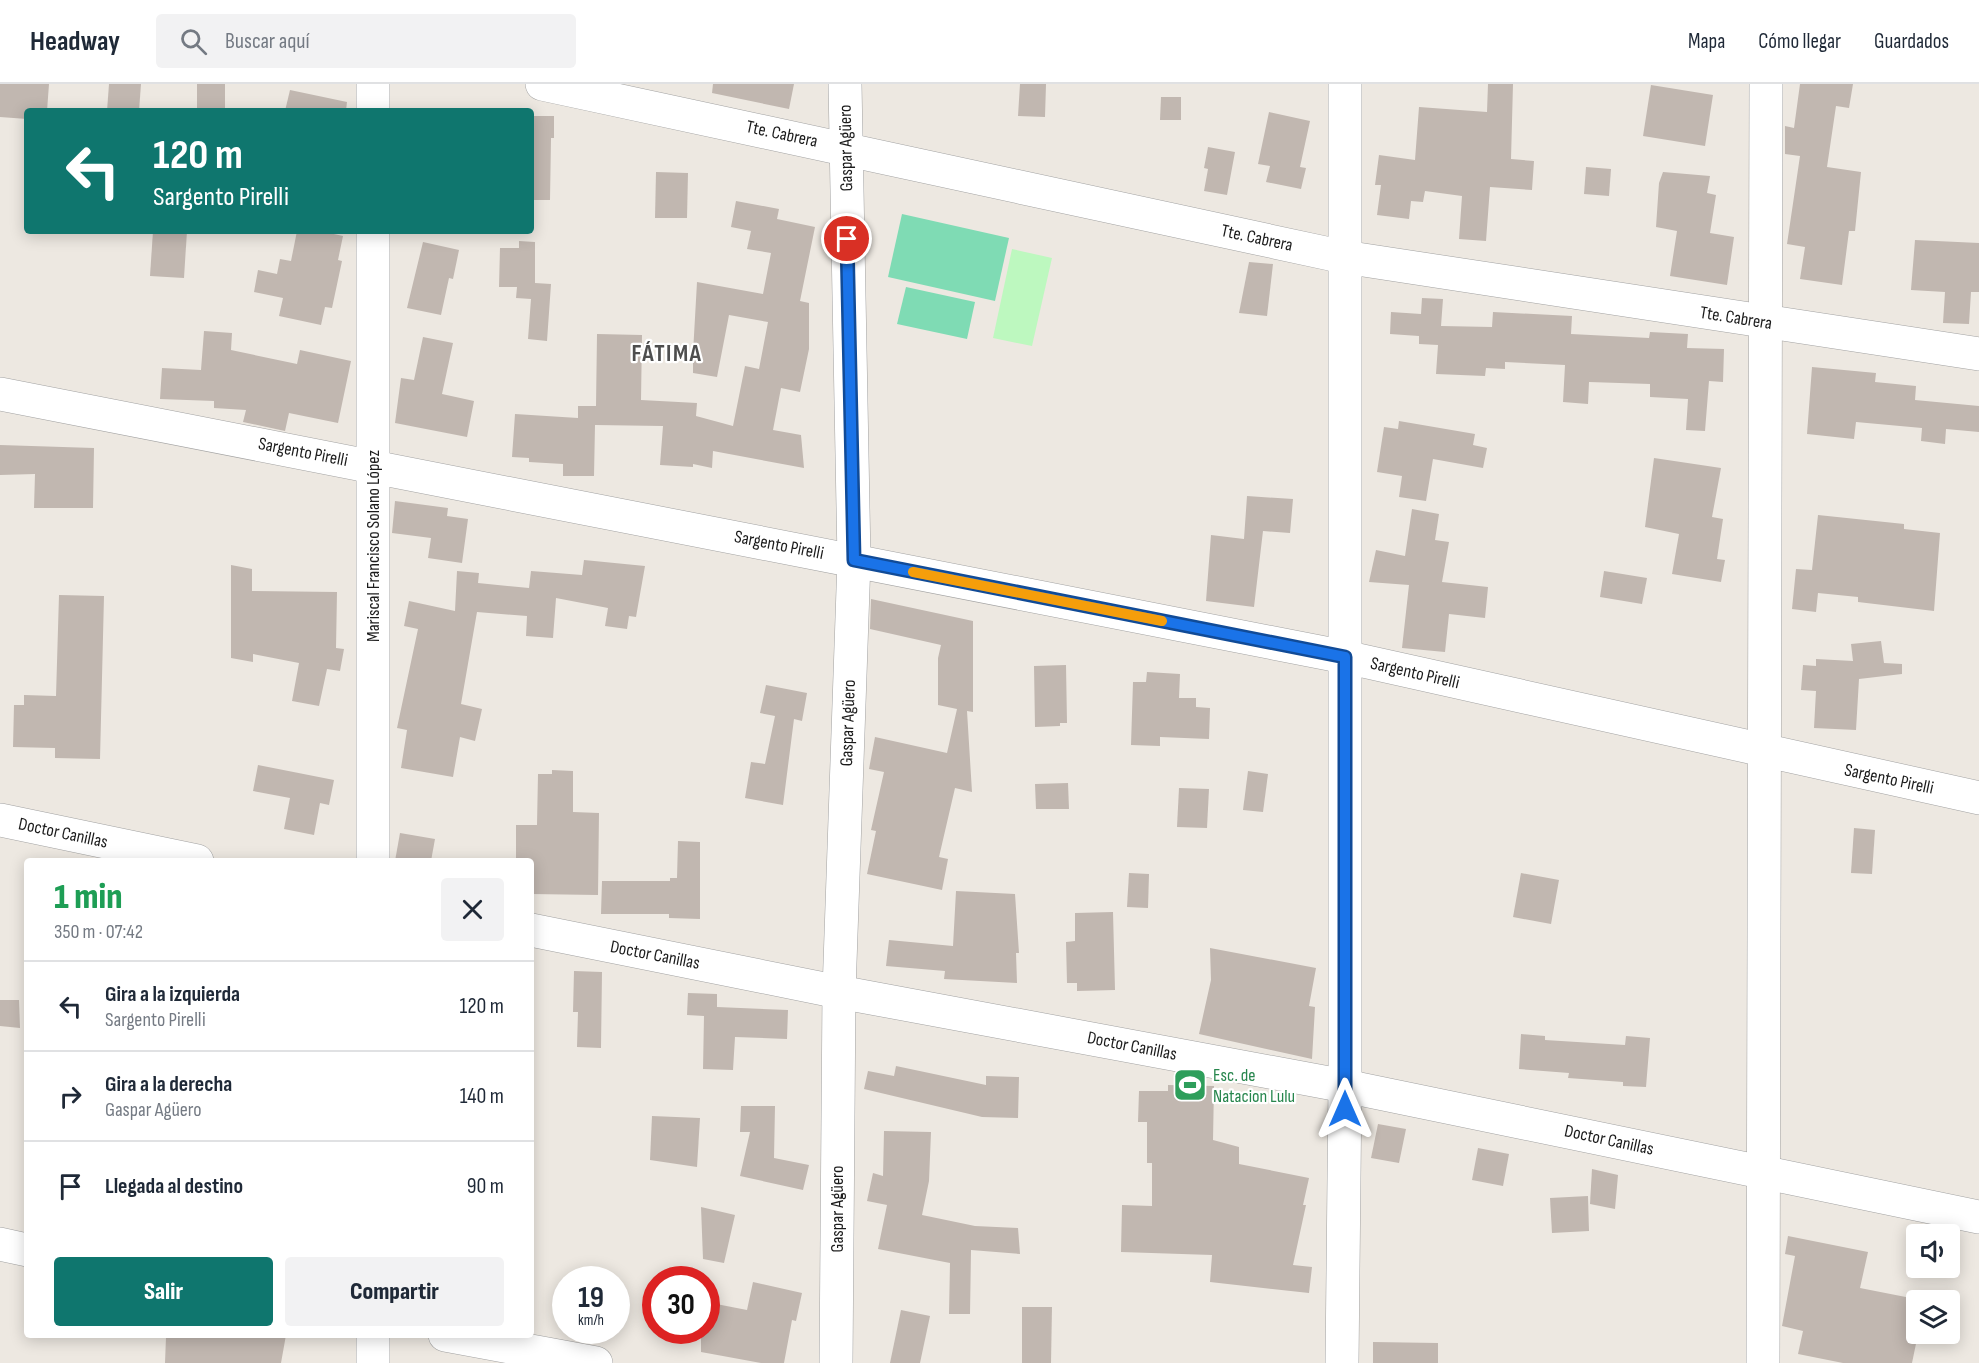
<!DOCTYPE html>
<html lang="es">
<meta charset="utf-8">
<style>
:root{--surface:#fff;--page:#f2f2f3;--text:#1f2937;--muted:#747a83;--line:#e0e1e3;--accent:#0f766e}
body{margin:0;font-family:"Sofia Sans Condensed",sans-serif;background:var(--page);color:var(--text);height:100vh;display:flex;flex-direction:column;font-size:22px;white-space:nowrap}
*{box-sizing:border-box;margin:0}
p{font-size:20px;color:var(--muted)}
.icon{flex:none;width:33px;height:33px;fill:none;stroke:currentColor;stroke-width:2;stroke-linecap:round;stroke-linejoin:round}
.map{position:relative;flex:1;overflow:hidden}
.details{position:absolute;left:24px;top:774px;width:510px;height:480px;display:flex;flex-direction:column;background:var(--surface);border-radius:6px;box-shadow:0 3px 15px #0003}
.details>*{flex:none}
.guide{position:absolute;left:24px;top:24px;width:510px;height:126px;border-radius:6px;box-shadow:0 3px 15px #0003;background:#0f766e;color:#fff;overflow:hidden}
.tools{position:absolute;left:1906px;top:1140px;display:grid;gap:12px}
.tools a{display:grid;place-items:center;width:54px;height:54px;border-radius:6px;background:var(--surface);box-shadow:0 3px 15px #0003;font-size:30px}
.speed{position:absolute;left:552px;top:1182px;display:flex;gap:12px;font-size:30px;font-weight:700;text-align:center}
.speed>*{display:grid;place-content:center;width:78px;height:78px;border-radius:50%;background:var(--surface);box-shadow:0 3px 15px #0003;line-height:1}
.speed small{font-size:15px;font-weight:400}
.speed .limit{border:9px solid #d22;background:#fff;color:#111}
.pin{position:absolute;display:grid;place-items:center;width:51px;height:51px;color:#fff;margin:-26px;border:3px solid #fff;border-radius:50%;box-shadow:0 2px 6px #0007}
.me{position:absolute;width:66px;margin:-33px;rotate:0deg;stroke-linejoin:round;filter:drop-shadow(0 0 4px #0008)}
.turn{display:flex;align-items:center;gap:21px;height:126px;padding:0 30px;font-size:27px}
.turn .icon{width:78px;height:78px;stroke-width:2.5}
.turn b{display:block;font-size:42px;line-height:51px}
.round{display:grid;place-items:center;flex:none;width:63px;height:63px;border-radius:6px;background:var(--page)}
.summary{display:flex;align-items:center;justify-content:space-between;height:102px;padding:0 30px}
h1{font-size:36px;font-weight:800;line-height:45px;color:#1e9e55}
.button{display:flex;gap:12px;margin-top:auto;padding:12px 30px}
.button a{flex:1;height:69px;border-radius:6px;background:var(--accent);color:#fff;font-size:24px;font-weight:800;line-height:69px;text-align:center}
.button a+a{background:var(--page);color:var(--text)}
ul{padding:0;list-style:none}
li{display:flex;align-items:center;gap:18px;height:90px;padding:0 30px;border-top:2px solid var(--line)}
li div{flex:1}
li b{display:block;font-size:22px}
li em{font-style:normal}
header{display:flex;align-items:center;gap:36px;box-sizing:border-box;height:84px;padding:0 30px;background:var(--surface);border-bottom:2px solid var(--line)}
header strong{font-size:28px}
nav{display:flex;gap:33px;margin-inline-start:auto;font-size:21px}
.search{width:420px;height:54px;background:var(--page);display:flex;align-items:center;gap:15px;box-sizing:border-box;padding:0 21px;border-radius:6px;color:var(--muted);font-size:22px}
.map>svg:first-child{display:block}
.park{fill:#bdf8bf}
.pitch{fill:#7fdbb4}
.building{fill:#c1b7b0}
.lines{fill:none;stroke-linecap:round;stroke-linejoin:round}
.minor-casing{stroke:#a2a2a2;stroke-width:34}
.minor{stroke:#fff;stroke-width:33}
.route-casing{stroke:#114b97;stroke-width:15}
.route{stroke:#1a73e8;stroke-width:10}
.slow{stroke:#f59e0b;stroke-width:10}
.labels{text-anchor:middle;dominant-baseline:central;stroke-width:4.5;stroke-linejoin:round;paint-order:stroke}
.street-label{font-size:18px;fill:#1b1b1b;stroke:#fff}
.leisure-label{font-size:18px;fill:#27864d;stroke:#fff;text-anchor:start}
.district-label{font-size:24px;font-weight:bold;letter-spacing:1.5px;fill:#4e4e4e;stroke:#fff}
</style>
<header>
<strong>Headway</strong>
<div class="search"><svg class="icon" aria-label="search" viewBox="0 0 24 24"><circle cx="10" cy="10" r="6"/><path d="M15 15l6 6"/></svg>Buscar aquí</div>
<nav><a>Mapa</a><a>Cómo llegar</a><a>Guardados</a></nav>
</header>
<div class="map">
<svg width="1979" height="1279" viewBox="0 0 1979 1279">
<rect width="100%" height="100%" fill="#ede8e1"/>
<polygon class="park" points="1012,165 1052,174 1032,262 993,254"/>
<g class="pitch">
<polygon points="902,130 1009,154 995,217 888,193"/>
<polygon points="906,203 975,218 967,255 897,240"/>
</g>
<g class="building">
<polygon points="0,0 49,0 47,27 27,27 27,35 0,33"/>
<polygon points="109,0 141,0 139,27 107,27"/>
<rect x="197" y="0" width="28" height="27"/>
<polygon points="713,0 794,0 789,25 712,9"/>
<polygon points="1020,0 1046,0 1045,33 1018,32"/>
<polygon points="1488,0 1513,0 1511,75 1534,77 1532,106 1490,103 1486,157 1459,155 1462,112 1425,107 1423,118 1411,117 1409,135 1377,131 1381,101 1375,101 1379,71 1415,76 1419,23 1487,28"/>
<polygon points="1800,0 1853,0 1849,24 1836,22 1827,83 1861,88 1855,147 1849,147 1842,201 1800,195 1805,163 1787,160 1800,72 1785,70 1785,42 1794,44"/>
<polygon points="1651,1 1713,11 1705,62 1643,52"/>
<polygon points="290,6 347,18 346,27 285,27"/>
<polygon points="1161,13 1181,13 1181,36 1160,36"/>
<polygon points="1269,28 1310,37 1300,83 1306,84 1301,105 1266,98 1270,82 1258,80"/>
<polygon points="531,32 554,32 554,54 551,54 550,116 531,116"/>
<polygon points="1208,63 1235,68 1227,111 1204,107 1208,85 1204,84"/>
<polygon points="1586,83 1611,85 1609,112 1584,110"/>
<polygon points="656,88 688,89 687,134 655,134"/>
<polygon points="1663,88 1710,92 1707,109 1716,111 1710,149 1734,153 1727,201 1670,192 1677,147 1656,143 1659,99"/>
<polygon points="736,117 779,125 777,135 815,143 800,217 809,219 809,265 800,308 781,304 773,346 801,351 804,384 713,367 712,384 693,380 693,383 660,381 663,342 595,341 594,392 563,392 563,380 529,378 529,374 512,373 515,330 578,334 578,322 596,322 597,250 642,251 641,316 697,319 696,332 733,342 745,282 759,285 768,238 729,231 717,293 693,289 693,269 697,198 763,210 771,169 747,165 751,147 731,143"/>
<polygon points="153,147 187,147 184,194 150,192"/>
<polygon points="297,147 320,147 343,152 338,176 342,177 332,224 325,223 321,241 279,232 283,214 254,208 258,186 277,190 280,175 291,177"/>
<polygon points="1915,156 1979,159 1979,208 1971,208 1969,240 1943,239 1945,208 1911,206"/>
<polygon points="519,157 535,158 535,199 551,200 547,257 528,255 531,215 516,214 517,203 499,203 500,164 519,164"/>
<polygon points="423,158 459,166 453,195 449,194 441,231 407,224"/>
<polygon points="1249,178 1273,180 1267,232 1239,229"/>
<polygon points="1422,214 1443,215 1441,242 1492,243 1493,228 1572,232 1571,250 1649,254 1650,248 1688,250 1687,264 1724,265 1723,298 1709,297 1705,347 1686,346 1688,315 1650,313 1650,300 1589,298 1588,320 1563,318 1565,281 1505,278 1505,285 1486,284 1485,292 1436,290 1438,261 1419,260 1419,252 1390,250 1391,228 1421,230"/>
<polygon points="204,247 232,249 231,266 297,280 300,266 351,277 338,339 289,329 285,347 243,338 246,326 214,324 214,317 160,315 162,284 201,286"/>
<polygon points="423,253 453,259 442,310 474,317 467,353 395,339 401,294 414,296"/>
<polygon points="1812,283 1876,289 1875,298 1916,302 1915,316 1979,322 1979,348 1946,345 1945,360 1921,357 1922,344 1856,338 1854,355 1807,350"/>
<polygon points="1399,337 1475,350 1473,361 1487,364 1483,384 1433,375 1426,417 1399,413 1402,392 1377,388 1384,343 1398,345"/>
<polygon points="0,361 94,364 93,424 34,424 35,390 0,391"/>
<polygon points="1654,374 1721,384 1712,433 1723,435 1717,475 1725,476 1721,498 1672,490 1679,450 1645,443"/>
<polygon points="1247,412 1293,415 1290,449 1263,447 1254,523 1206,517 1211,451 1244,455"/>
<polygon points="395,417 448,424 447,432 468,435 462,479 428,474 431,454 392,449"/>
<polygon points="1412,425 1439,430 1435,456 1449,458 1442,498 1488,503 1485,534 1449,530 1445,568 1402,564 1409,501 1369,498 1376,466 1405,472"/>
<polygon points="1818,431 1904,440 1904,445 1940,449 1934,527 1858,518 1858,513 1818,509 1816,528 1792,525 1796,485 1812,486"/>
<polygon points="584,476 645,482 636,533 629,532 627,545 605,542 608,524 556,514 553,554 526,552 527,532 477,528 461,620 482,625 475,657 460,653 453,693 401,684 407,646 397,644 418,545 404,542 409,517 455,527 457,487 479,489 478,499 529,504 531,487 582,491"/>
<polygon points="231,481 252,485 252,507 337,508 336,564 344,565 340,587 327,585 319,622 292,617 299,579 253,570 253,578 231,574"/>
<polygon points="1604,487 1647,494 1642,520 1600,513"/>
<polygon points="59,511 104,512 100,675 55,674 55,664 13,663 14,621 24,621 24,611 56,612"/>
<polygon points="871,515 973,537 973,628 967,627 972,708 955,704 939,773 948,775 942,806 867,790 876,747 871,746 884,688 869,685 875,653 947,669 957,625 938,621 938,574 941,561 870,545"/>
<polygon points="1881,557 1884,579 1902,580 1902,590 1859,595 1856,646 1814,644 1816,607 1801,606 1803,581 1816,582 1816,575 1853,577 1851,560"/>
<polygon points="1066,581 1067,639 1060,639 1060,642 1035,643 1034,582"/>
<polygon points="1147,588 1180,590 1179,614 1196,614 1196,623 1210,624 1209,655 1160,653 1160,662 1131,661 1133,598 1146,598"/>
<polygon points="766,601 807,609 802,637 794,635 783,721 745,714 751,678 765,680 775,632 760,629"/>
<polygon points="258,681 334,696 329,721 320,719 314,751 284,745 290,714 253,707"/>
<polygon points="552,686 573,687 573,728 599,729 598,811 531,810 531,777 516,777 516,741 537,741 538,690 552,690"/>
<polygon points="1248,687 1268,690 1263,728 1243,726"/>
<polygon points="1068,699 1069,725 1036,725 1035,700"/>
<polygon points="1179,704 1209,705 1207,744 1177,743"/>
<polygon points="1854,744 1875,746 1872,790 1851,789"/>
<polygon points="400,749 435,755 431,777 395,777"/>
<polygon points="678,757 700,758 700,835 669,834 669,830 601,830 602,797 670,797 670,794 677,794"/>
<polygon points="1129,789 1149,790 1148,824 1127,823"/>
<polygon points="1521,789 1559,796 1551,840 1513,833"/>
<polygon points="956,807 1015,810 1019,869 1016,869 1017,899 944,895 945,887 886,882 889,856 953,862"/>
<polygon points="1113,828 1115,906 1077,907 1077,899 1067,899 1066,858 1075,857 1075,829"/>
<polygon points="1210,864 1316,884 1309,922 1315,923 1312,975 1199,950 1211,896"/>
<polygon points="574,887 602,888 601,964 577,963 578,928 573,928"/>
<polygon points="688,909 717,910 717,923 788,926 787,955 735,953 733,986 703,985 704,932 687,931"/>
<polygon points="0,916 19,916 20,944 0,942"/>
<polygon points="1521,950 1545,952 1545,956 1625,961 1626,952 1650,954 1646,1003 1623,1002 1623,998 1568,994 1569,989 1519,985"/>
<polygon points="896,982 986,1001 986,992 1019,993 1018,1034 982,1033 864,1005 868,987 894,992"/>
<polygon points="1168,1001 1214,1002 1213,1056 1239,1063 1239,1080 1309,1094 1303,1121 1306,1121 1293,1181 1312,1183 1309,1209 1210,1198 1212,1171 1121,1168 1122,1121 1152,1122 1152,1079 1147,1079 1147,1038 1138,1038 1139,1007 1168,1007"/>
<polygon points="741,1022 775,1022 774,1074 809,1081 803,1106 740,1092 750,1048 740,1048"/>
<polygon points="652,1032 700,1034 697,1083 650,1076"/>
<polygon points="1378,1040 1406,1045 1399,1079 1371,1074"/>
<polygon points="884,1047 931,1048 929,1097 922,1131 975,1142 1018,1144 1020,1170 971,1166 970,1230 949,1230 950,1179 878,1165 887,1121 867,1117 873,1089 883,1092"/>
<polygon points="1478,1064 1509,1070 1503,1102 1472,1096"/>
<polygon points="1592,1085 1618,1091 1615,1125 1590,1120"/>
<polygon points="1588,1112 1589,1147 1552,1149 1550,1114"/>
<polygon points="701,1123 735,1131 724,1179 703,1175"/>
<polygon points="1788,1152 1868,1168 1860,1204 1921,1216 1917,1216 1918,1250 1912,1279 1843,1279 1798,1270 1803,1247 1782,1242 1795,1172 1785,1170"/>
<polygon points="753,1198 802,1209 796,1237 792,1236 784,1279 761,1279 701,1268 701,1246 706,1246 706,1218 747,1226"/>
<polygon points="1022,1223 1052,1223 1051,1279 1022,1279"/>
<polygon points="901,1226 930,1232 920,1279 890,1279"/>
<polygon points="209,1251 286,1251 281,1279 165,1279 166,1253 208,1254"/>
<polygon points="1373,1258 1438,1259 1438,1279 1373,1279"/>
</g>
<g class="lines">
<defs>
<g id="minor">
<polyline points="373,0 373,27"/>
<polyline points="542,0 1344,173 1979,270"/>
<polyline points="373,147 373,777"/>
<polyline points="0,310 1345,573 1979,714"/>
<polyline points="0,736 197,777"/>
<polyline points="531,846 839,908 1345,1002 1979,1133"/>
<polyline points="0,1160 27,1166"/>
<polyline points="373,1251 373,1279"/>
<polyline points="445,1251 596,1279"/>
<polyline points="836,1279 839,908 854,476 845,0"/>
<polyline points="1342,1279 1345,1002 1345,0"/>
<polyline points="1763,1279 1766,0"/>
</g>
</defs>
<use href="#minor" class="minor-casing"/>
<use href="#minor" class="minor"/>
</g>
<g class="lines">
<defs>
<polyline id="route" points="847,155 854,476 1345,573 1345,1025"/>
</defs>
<use href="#route" class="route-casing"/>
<use href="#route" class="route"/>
<polyline class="slow" points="913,488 1162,537"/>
</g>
<defs>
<symbol id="stadium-square" viewBox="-11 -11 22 22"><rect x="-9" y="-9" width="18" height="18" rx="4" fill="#2e9e5b" stroke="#fff"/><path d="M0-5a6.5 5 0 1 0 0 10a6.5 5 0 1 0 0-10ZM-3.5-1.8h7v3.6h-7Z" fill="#fff"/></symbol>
</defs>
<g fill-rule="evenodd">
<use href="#stadium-square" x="1171" y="982" width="38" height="38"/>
</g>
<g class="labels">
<g class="street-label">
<text transform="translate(782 50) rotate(12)">Tte. Cabrera</text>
<text transform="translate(846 64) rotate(-91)">Gaspar Agüero</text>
<text transform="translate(1257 154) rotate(12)">Tte. Cabrera</text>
<text transform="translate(1736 234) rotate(9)">Tte. Cabrera</text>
<text transform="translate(303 368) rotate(11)">Sargento Pirelli</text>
<text transform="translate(779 461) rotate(11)">Sargento Pirelli</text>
<text transform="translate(373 462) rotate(-90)">Mariscal Francisco Solano López</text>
<text transform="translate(1415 589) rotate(13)">Sargento Pirelli</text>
<text transform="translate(848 639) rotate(-88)">Gaspar Agüero</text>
<text transform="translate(1889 695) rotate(12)">Sargento Pirelli</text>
<text transform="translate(63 749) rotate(12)">Doctor Canillas</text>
<text transform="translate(655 871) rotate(11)">Doctor Canillas</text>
<text transform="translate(1132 962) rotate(11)">Doctor Canillas</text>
<text transform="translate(1609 1056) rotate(12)">Doctor Canillas</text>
<text transform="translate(837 1125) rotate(-90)">Gaspar Agüero</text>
</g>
<g class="leisure-label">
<text x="1213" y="991">Esc. de<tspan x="1213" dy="21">Natacion Lulu</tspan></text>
</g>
<g class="district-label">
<text x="667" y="269">FÁTIMA</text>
</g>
</g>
</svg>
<div class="tools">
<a><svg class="icon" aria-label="sound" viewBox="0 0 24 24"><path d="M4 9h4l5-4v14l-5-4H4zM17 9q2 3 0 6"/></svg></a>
<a><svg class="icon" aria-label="layers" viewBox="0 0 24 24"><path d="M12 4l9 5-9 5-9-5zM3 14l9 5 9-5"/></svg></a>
</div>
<div class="speed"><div>19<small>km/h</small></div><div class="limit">30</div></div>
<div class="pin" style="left:847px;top:155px;background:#d93025"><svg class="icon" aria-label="arrive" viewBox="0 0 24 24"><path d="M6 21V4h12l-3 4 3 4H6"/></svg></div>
<svg class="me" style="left:1345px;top:1025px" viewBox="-20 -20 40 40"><path d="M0-17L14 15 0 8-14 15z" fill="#1a73e8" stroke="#fff" stroke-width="4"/></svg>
<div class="guide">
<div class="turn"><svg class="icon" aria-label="left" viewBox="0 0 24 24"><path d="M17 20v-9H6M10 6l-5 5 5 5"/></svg><div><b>120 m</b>Sargento Pirelli</div></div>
</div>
<section class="details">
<div class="summary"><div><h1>1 min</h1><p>350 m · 07:42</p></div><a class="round"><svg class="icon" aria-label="close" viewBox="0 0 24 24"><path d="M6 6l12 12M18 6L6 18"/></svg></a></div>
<ul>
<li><svg class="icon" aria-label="left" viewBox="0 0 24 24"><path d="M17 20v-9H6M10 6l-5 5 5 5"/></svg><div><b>Gira a la izquierda</b><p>Sargento Pirelli</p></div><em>120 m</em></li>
<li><svg class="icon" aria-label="right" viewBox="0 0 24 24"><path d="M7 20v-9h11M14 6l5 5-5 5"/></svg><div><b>Gira a la derecha</b><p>Gaspar Agüero</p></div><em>140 m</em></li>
<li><svg class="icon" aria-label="arrive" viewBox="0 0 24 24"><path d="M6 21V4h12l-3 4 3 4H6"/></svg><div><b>Llegada al destino</b></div><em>90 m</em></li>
</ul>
<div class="button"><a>Salir</a><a>Compartir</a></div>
</section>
</div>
